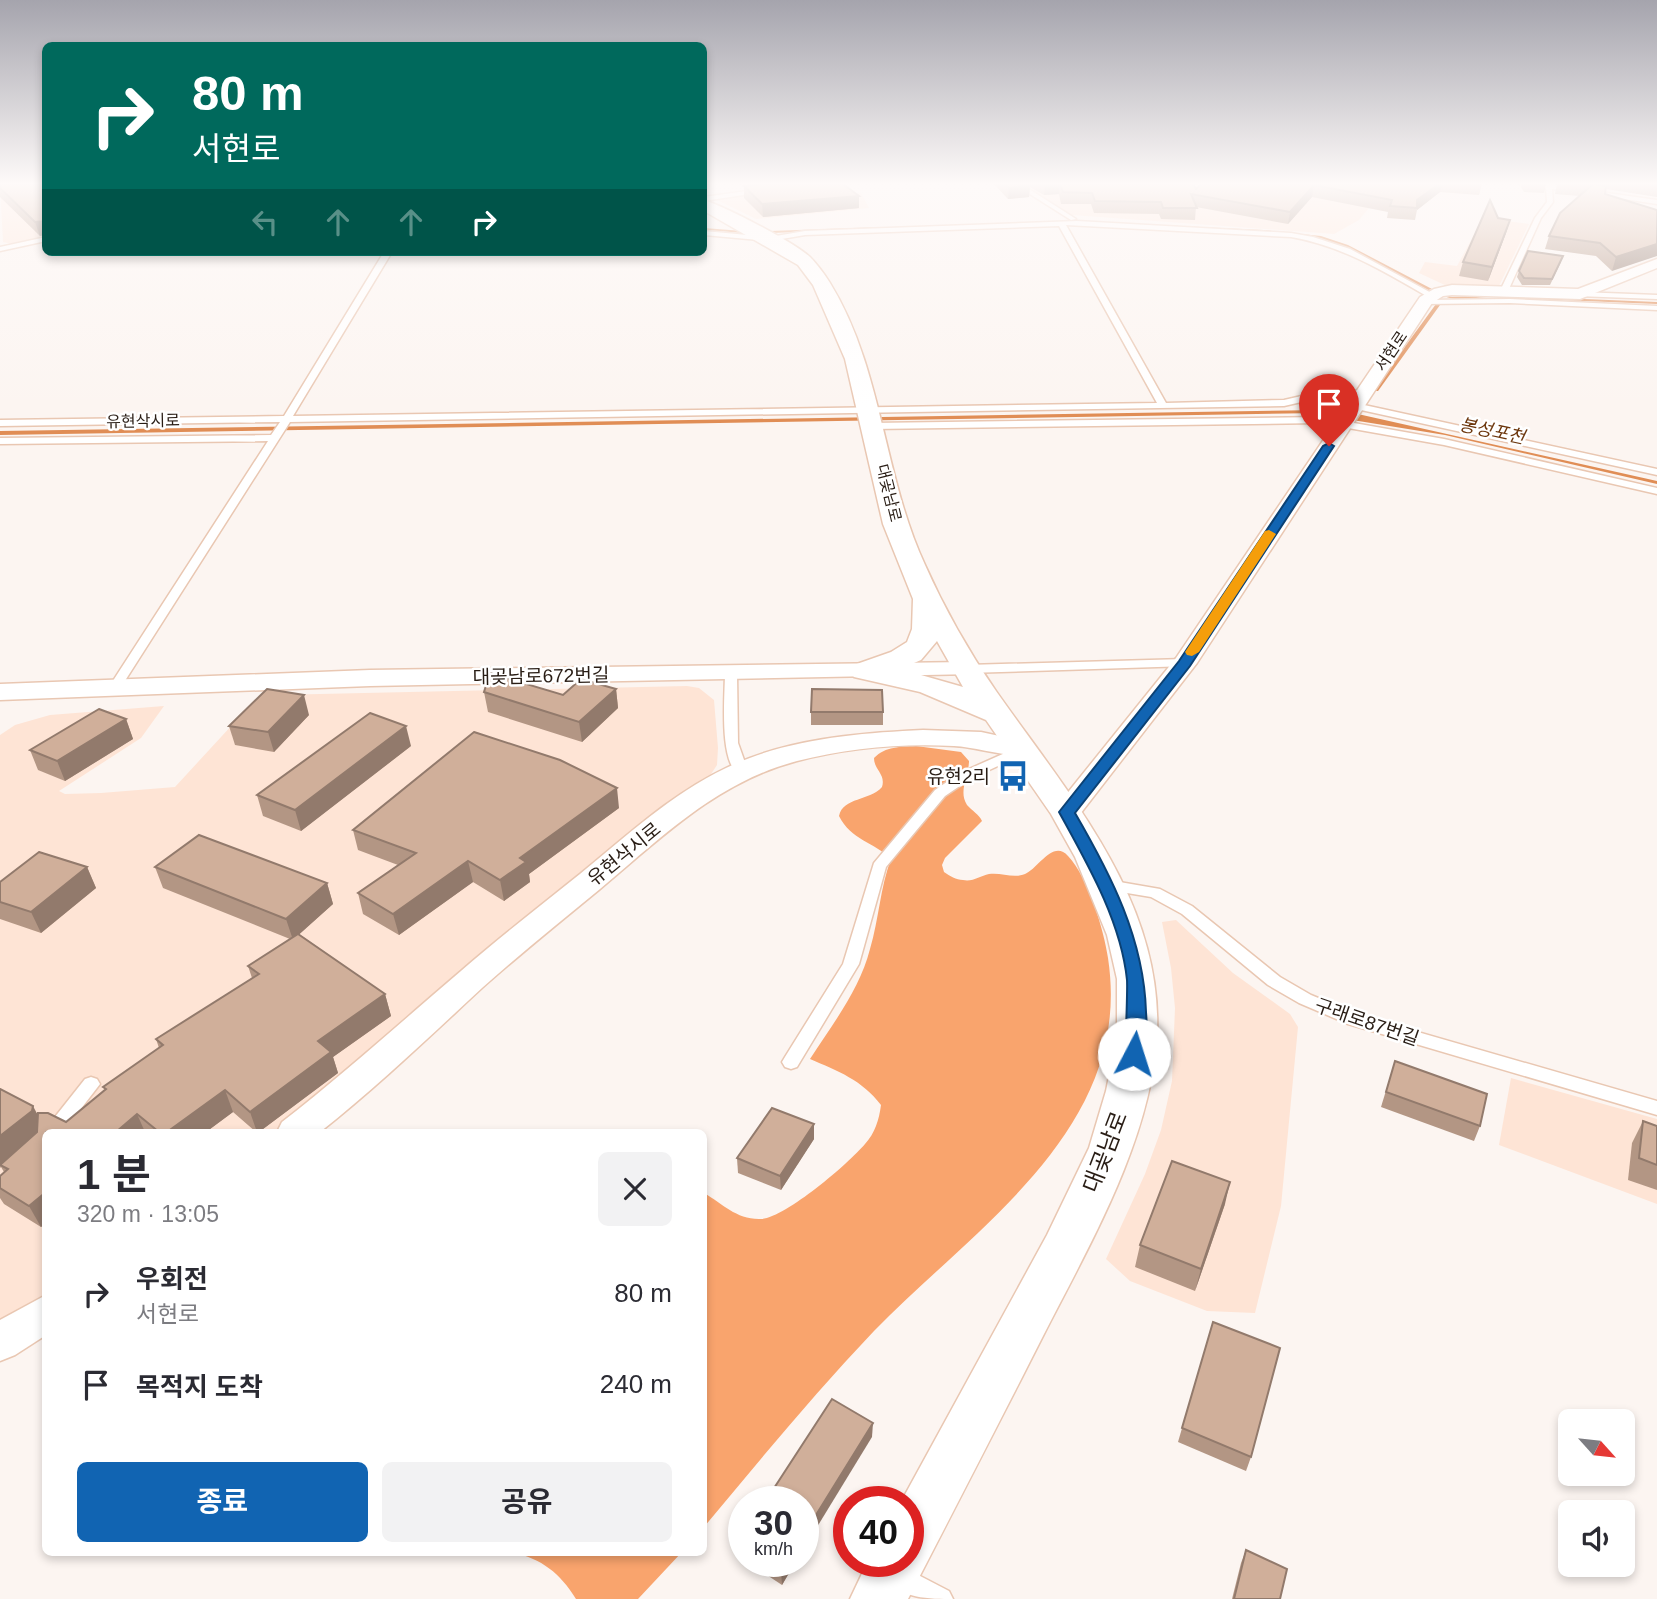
<!DOCTYPE html>
<html lang="ko">
<meta charset="utf-8">
<style>
:root{--surface:#fff;--page:#f2f2f3;--text:#2b2b33;--muted:#7c7c81;--accent:#1164b2}
body{margin:0;font-family:Helvetica,"Noto Sans KR",sans-serif;background:var(--page);color:var(--text);height:100vh;display:flex;flex-direction:column;font-size:26px;white-space:nowrap}
*{box-sizing:border-box;margin:0}
p{font-size:23px;color:var(--muted)}
.icon{flex:none;width:38px;height:38px;fill:none;stroke:currentColor;stroke-width:2;stroke-linecap:round;stroke-linejoin:round}
.map{position:relative;flex:1;overflow:hidden}
.panel{position:absolute;left:42px;top:1129px;width:665px;height:427px;display:flex;flex-direction:column;background:var(--surface);border-radius:10px;box-shadow:0 4px 10px #0003}
.panel>*{flex:none}
.guide{position:absolute;left:42px;top:42px;width:665px;height:214px;border-radius:10px;box-shadow:0 4px 10px #0003;background:#00695c;color:#fff;overflow:hidden}
.needle{width:46px;rotate:117deg}
.buttons{position:absolute;left:1558px;top:1409px;display:grid;gap:14px}
.buttons a{display:grid;place-items:center;width:77px;height:77px;border-radius:10px;background:var(--surface);box-shadow:0 4px 10px #0003;font-size:35px}
.speed{position:absolute;left:728px;top:1486px;display:flex;gap:14px;font-size:35px;font-weight:700;text-align:center}
.speed>*{display:grid;place-content:center;width:91px;height:91px;border-radius:50%;background:var(--surface);box-shadow:0 4px 10px #0003;line-height:1}
.speed small{font-size:18px;font-weight:400}
.speed .limit{border:10px solid #d22;background:#fff;color:#111}
.pin{position:absolute;display:grid;place-items:center;width:60px;height:60px;color:#fff;margin:-72px -30px;border-radius:50% 50% 50% 0;rotate:-45deg;box-shadow:0 0 7px #0007}
.pin .icon{rotate:45deg}
.me{position:absolute;width:77px;margin:-38px;rotate:5deg;stroke-linejoin:round;filter:drop-shadow(0 0 5px #0008)}
.turn{display:flex;align-items:center;gap:24px;height:147px;padding:0 35px;font-size:32px}
.turn .icon{width:91px;height:91px;stroke-width:2.5}
.turn b{display:block;font-size:49px;line-height:60px}
.lanes{display:flex;align-items:center;height:66px;padding:0 35px;background:#0003;justify-content:center;gap:35px;direction:ltr}
.lanes .off{opacity:.35}
.round{display:grid;place-items:center;flex:none;width:74px;height:74px;border-radius:10px;background:var(--page)}
.overview{display:flex;align-items:center;justify-content:space-between;height:119px;padding:0 35px}
h1{font-size:42px;font-weight:700;line-height:52px}
.action{display:flex;gap:14px;margin-top:auto;padding:14px 35px}
.action a{flex:1;height:80px;border-radius:10px;background:var(--accent);color:#fff;font-size:28px;font-weight:700;line-height:80px;text-align:center}
.action a+a{background:var(--page);color:var(--text)}
ul{padding:0;list-style:none}
li{display:flex;align-items:center;gap:21px;height:91px;padding:0 35px}
li div{flex:1}
li b{display:block;font-size:26px}
li em{font-style:normal}
.map>svg:first-child{display:block}
.built{fill:#fee4d5}
.forest{fill:#f9a46d}
.water{fill:#e08d55}
.lines{fill:none;stroke-linecap:round;stroke-linejoin:round}
.stream{fill:#e08d55;fill-rule:evenodd}
.service-casing{stroke:#e9c7b2;stroke-width:3}
.minor-casing{stroke:#e9c7b2;stroke-width:3}
.tertiary-casing{stroke:#e9c7b2;stroke-width:3}
.service{fill:#fff;fill-rule:evenodd}
.minor{fill:#fff;fill-rule:evenodd}
.tertiary{fill:#fff;fill-rule:evenodd}
.wall{fill:#b39684}
.shaded-wall{fill:#927a6c}
.building{fill:#d0af9a;stroke:#927a6c;stroke-width:2}
.route{fill:#1164b2;stroke:#0b4174;stroke-width:2}
.slow{fill:#f59e0b}
.labels{text-anchor:middle;dominant-baseline:central;stroke-width:5;stroke-linejoin:round;paint-order:stroke}
.far-street-label{font-size:16px;fill:#291d15;stroke:#fff}
.far-water-label{font-size:18px;font-style:italic;fill:#6d370d;stroke:#fff}
.street-label{font-size:19px;fill:#291d15;stroke:#fff}
.poi-label{font-size:19px;fill:#291d15;stroke:#fff;text-anchor:end}
.near-street-label{font-size:23px;fill:#291d15;stroke:#fff}
</style>
<div class="map">
<svg width="1657" height="1599" viewBox="0 0 1657 1599">
<rect width="100%" height="100%" fill="#fcf5f1"/>
<g class="built">
<polygon points="0,184 45,184 45,237 12,244 3,242"/>
<polygon points="1020,184 1389,184 1359,220 1334,234 1072,215"/>
<polygon points="805,187 826,195 861,193 869,208 756,219 715,199"/>
<polygon points="1483,218 1529,224 1498,288 1449,287 1419,273 1425,262 1457,266"/>
<polygon points="687,686 699,688 714,700 718,748 717,765 711,774 638,829 319,1100 276,1132 46,1132 45,1296 0,1325 0,735 15,725 50,715 164,706 141,738 59,791 65,794 101,793 175,787 256,699 275,695"/>
<polygon points="1176,920 1233,973 1290,1014 1298,1027 1281,1206 1255,1313 1207,1311 1130,1281 1106,1259 1145,1174 1161,1130 1172,1081 1175,1008 1171,968 1162,922"/>
<polygon points="1511,1078 1657,1119 1657,1204 1499,1145"/>
</g>
<g class="forest">
<path d="M916,746L961,752L969,761C969,776 958,791 967,805C972,811 979,814 982,821L945,858L942,865L944,872C950,876 956,880 963,880C973,882 980,876 989,874C1001,872 1013,879 1025,874C1038,869 1053,839 1068,856C1088,877 1104,930 1108,958C1134,1128 976,1226 874,1331C814,1394 759,1461 704,1527V1193C723,1204 737,1220 761,1219C785,1218 848,1164 865,1144C875,1133 879,1120 881,1105C862,1080 838,1071 810,1059C832,1025 860,989 870,949C879,919 880,888 891,859C874,842 851,840 839,816C843,797 870,801 882,787C886,774 874,770 874,758C886,746 900,747 916,746Z"/>
<path d="M512,1552H682L638,1599H576C560,1573 542,1559 512,1552Z"/>
</g>
<polygon class="water" points="1330,398 1339,400 1335,405 1340,410 1657,481 1657,484 1445,435 1309,413 1312,408"/>
<g class="lines">
<g class="stream">
<polygon points="1073,221 1264,230 1321,236 1348,245 1432,289 1428,290 1344,247 1320,238 1264,232 1071,223"/>
<polygon points="880,227 882,229 770,233 768,232 770,231"/>
<polygon points="704,228 743,231 745,232 743,233 704,230"/>
<path d="M1446,295L1452,297L1487,295L1489,296L1487,297C1473,298 1456,302 1444,296Z"/>
<polygon points="1513,296 1657,302 1657,304 1515,298 1513,298"/>
<polygon points="1436,304 1440,305 1378,391 1374,391 1374,389"/>
<polygon points="1323,410 1323,412 1321,413 0,435 0,431"/>
</g>
<defs>
<g id="service">
<polygon points="1014,184 1021,184 1076,219 1071,220"/>
<polygon points="1519,184 1551,184 1576,189 1573,191 1552,189 1553,202 1541,218 1508,291 1504,293 1500,291 1535,218 1547,202 1546,188"/>
<polygon points="761,189 763,192 704,201 704,197"/>
<polygon points="1593,191 1657,200 1657,204 1591,194"/>
<path d="M1077,221L1291,233L1313,237L1350,249L1437,296L1430,298C1385,272 1343,246 1291,237L1066,225L1166,403L1284,400L1332,389L1363,391L1367,394L1363,397L1332,395L1284,406L290,422L121,687L115,691L109,687L268,441L0,444V438L271,435L280,422L0,426V420L284,416L384,252H392L293,416L1157,403L1059,226L805,235L770,241L704,235V231L770,237L805,231Z"/>
<polygon points="46,237 46,241 0,251 0,247"/>
<polygon points="1580,292 1657,295 1657,299 1577,296 1576,294"/>
<polygon points="1510,299 1657,306 1657,310 1510,303 1424,304 1420,302 1424,300"/>
<polygon points="1355,403 1657,469 1657,475 1352,408 1352,404"/>
<polygon points="1320,417 1444,439 1657,488 1657,494 1444,445 1320,423 872,429 867,426 872,423"/>
<polygon points="1185,659 1189,660 1191,663 1189,666 967,673 961,669 967,665"/>
<path d="M731,669L737,673L738,743L748,771L741,775C718,767 725,694 725,673Z"/>
<polygon points="1023,745 1028,746 1030,749 1028,752 970,779 945,796 886,867 859,964 797,1067 791,1069 785,1067 782,1062 785,1057 843,964 874,863 935,790 960,773"/>
<polygon points="1108,880 1160,889 1192,906 1280,977 1311,995 1359,1015 1657,1101 1657,1115 1348,1024 1299,1003 1268,985 1182,914 1151,897 1103,889 1100,885"/>
<polygon points="91,1077 97,1079 100,1084 63,1132 46,1132 46,1135 44,1132 47,1127 85,1079"/>
<path d="M899,1565L949,1591L953,1599C931,1599 897,1599 887,1577L891,1569Z"/>
</g>
<g id="minor">
<polygon points="1657,259 1657,268 1580,299 1452,295 1443,296 1432,303 1197,663 1077,818 1067,821 1057,818 1053,812 1057,806 1176,658 1420,297 1434,289 1452,285 1578,289"/>
<polygon points="967,662 976,664 979,669 976,674 370,686 0,700 0,684 370,670"/>
<path d="M923,730L981,732L1032,743L1036,749L1032,755C1014,759 976,747 954,746C903,743 847,748 797,761C717,782 661,838 600,889C560,922 520,954 482,988C429,1037 377,1087 320,1132H277L282,1122C344,1074 401,1022 461,971C500,937 540,906 580,874C627,836 671,794 726,768C786,739 857,733 923,730Z"/>
<polygon points="46,1295 46,1335 15,1355 0,1361 0,1320"/>
</g>
<path id="tertiary" d="M704,200C726,207 794,242 810,257C817,264 825,275 830,283C883,369 883,475 925,565C944,608 969,652 996,691C1068,794 1163,900 1157,1034C1152,1138 1090,1244 1044,1334C999,1423 953,1512 908,1599H850L868,1561H908V1502H901L1047,1235L1089,1148L1106,1091L1117,1036V979L1107,935L1075,857L1051,814L986,720L920,692L854,677L849,671L854,665L891,652L907,642L912,629L913,599L883,524L845,359L813,285L798,265L704,211ZM937,641L963,687L900,669L921,660Z"/>
</defs>
<use href="#service" class="service-casing"/>
<use href="#minor" class="minor-casing"/>
<use href="#tertiary" class="tertiary-casing"/>
<use href="#service" class="service"/>
<use href="#minor" class="minor"/>
<use href="#tertiary" class="tertiary"/>
</g>
<g class="wall">
<polygon points="0,184 46,184 40,236 0,197"/>
<polygon points="994,184 1193,184 1196,189 1201,184 1482,184 1479,195 1440,192 1417,210 1415,220 1387,218 1388,212 1312,197 1288,224 1196,207 1195,220 1161,219 1159,214 1094,213 1091,204 1061,204 1059,194 1044,195 1030,187 1029,197 1008,199"/>
<polygon points="1522,184 1546,184 1544,193 1524,192 1521,187"/>
<polygon points="1557,184 1657,184 1657,197 1606,189 1605,194 1657,210 1612,271 1596,256 1545,249 1549,236 1580,196 1555,194"/>
<polygon points="744,186 859,196 859,208 763,217 744,198"/>
<polygon points="1510,220 1506,233 1488,281 1459,276 1463,262"/>
<polygon points="1561,262 1550,285 1522,285 1517,277 1519,271"/>
<polygon points="616,689 618,708 582,742 488,712 484,692 563,695"/>
<rect x="811" y="712" width="72" height="13"/>
<polygon points="309,715 274,752 235,745 229,726"/>
<polygon points="126,719 133,739 65,781 38,770 30,750"/>
<polygon points="411,746 301,831 263,816 257,795"/>
<polygon points="619,808 529,874 530,882 504,901 473,882 399,935 363,914 358,893 398,865 358,850 353,830"/>
<polygon points="87,867 96,888 41,933 0,919 0,882"/>
<polygon points="155,867 327,883 333,904 299,934 385,994 391,1016 333,1057 338,1073 259,1132 256,1132 233,1112 206,1132 46,1132 46,1223 41,1227 4,1204 0,1198 0,1176 4,1172 1,1167 0,1168 0,1089 38,1114 66,1122 105,1090 103,1087 159,1048 156,1039 252,978 248,966 290,939 163,888"/>
<polygon points="1395,1061 1480,1126 1474,1141 1381,1107"/>
<polygon points="1643,1121 1657,1126 1657,1190 1628,1180 1632,1143"/>
<polygon points="814,1124 814,1139 781,1190 738,1173 737,1158"/>
<polygon points="1225,1204 1195,1291 1135,1267 1140,1245"/>
<polygon points="1213,1322 1251,1457 1246,1471 1178,1442"/>
<polygon points="744,1534 744,1560 739,1557 738,1543"/>
<polygon points="1246,1550 1280,1599 1232,1599 1241,1563"/>
<polygon points="746,1561 796,1561 782,1585"/>
</g>
<g class="shaded-wall">
<polygon points="1045,184 1060,184 1059,194 1044,195"/>
<polygon points="1439,184 1443,184 1440,192 1417,210 1417,200"/>
<polygon points="1030,185 1029,197 1008,199 1009,188"/>
<polygon points="1314,185 1312,197 1288,224 1290,212"/>
<polygon points="859,196 859,208 763,217 762,204"/>
<polygon points="1510,220 1506,233 1488,281 1492,267"/>
<polygon points="46,221 46,235 40,236 35,222"/>
<polygon points="1657,244 1657,256 1612,271 1616,257"/>
<polygon points="616,689 618,708 582,742 579,722"/>
<polygon points="304,695 309,715 274,752 268,732"/>
<polygon points="126,719 133,739 65,781 57,761"/>
<polygon points="406,726 411,746 301,831 295,810"/>
<polygon points="617,788 619,808 529,874 530,882 504,901 500,880 520,858"/>
<polygon points="468,861 473,882 399,935 393,914"/>
<polygon points="87,867 96,888 41,933 31,912"/>
<polygon points="327,883 333,904 293,940 286,919"/>
<polygon points="385,994 391,1016 333,1057 338,1073 259,1132 257,1132 250,1112 318,1041"/>
<polygon points="225,1090 233,1112 206,1132 167,1132"/>
<polygon points="33,1106 44,1127 0,1165 0,1136"/>
<polygon points="137,1114 145,1132 116,1132"/>
<polygon points="814,1124 814,1139 781,1190 780,1176"/>
<polygon points="1230,1182 1225,1204 1195,1291 1201,1269"/>
<polygon points="46,1192 46,1223 41,1227 29,1206"/>
<polygon points="873,1423 872,1437 803,1550 803,1536"/>
<polygon points="788,1561 796,1561 782,1585 781,1571"/>
</g>
<g class="building">
<polygon points="0,184 46,184 46,221 35,222 0,188"/>
<polygon points="760,184 843,184 859,196 762,204 744,186"/>
<polygon points="1005,184 1028,184 1030,185 1009,188"/>
<polygon points="1060,184 1193,184 1196,189 1201,184 1439,184 1417,200 1417,208 1390,206 1392,200 1314,185 1290,212 1191,194 1197,208 1163,208 1161,202 1095,201 1092,193 1063,192"/>
<polygon points="1591,184 1595,184 1606,186 1605,194 1657,210 1657,244 1616,257 1600,243 1549,236 1560,213 1593,184"/>
<polygon points="1490,200 1498,218 1510,220 1492,267 1463,262"/>
<polygon points="1528,251 1563,256 1552,279 1524,278 1519,271"/>
<polygon points="490,673 563,695 581,679 616,689 579,722 484,692"/>
<polygon points="267,689 304,695 268,732 229,726"/>
<polygon points="812,689 882,690 883,712 811,712"/>
<polygon points="99,709 126,719 57,761 30,750"/>
<polygon points="370,713 406,726 295,810 257,795"/>
<polygon points="474,732 560,760 617,788 520,858 526,862 500,880 468,861 393,914 358,893 416,853 353,830"/>
<polygon points="199,835 327,883 286,919 155,867"/>
<polygon points="39,852 87,867 31,912 0,902 0,882"/>
<polygon points="298,934 385,994 318,1041 331,1052 250,1112 225,1090 167,1132 159,1132 137,1114 116,1132 46,1132 46,1192 29,1206 0,1188 0,1176 8,1169 0,1165 37,1132 38,1113 48,1113 66,1122 106,1089 103,1087 163,1045 156,1039 259,974 248,966"/>
<polygon points="1395,1061 1487,1094 1480,1126 1386,1092"/>
<polygon points="0,1089 33,1106 32,1111 0,1136"/>
<polygon points="772,1108 814,1124 780,1176 737,1158"/>
<polygon points="1643,1121 1657,1126 1657,1165 1639,1158"/>
<polygon points="1172,1161 1230,1182 1201,1269 1140,1245"/>
<polygon points="1213,1322 1280,1348 1251,1457 1182,1428"/>
<polygon points="832,1399 873,1423 803,1536 803,1502 765,1502"/>
<polygon points="744,1534 744,1547 738,1543"/>
<polygon points="1246,1550 1287,1569 1280,1599 1234,1599"/>
<polygon points="765,1561 788,1561 781,1571"/>
</g>
<linearGradient id="sky" x2="0" y2="1"><stop stop-color="#a5a4ad"/><stop offset="0.45" stop-color="#fefaf9"/><stop offset="1" stop-color="#fefaf9" stop-opacity="0"/></linearGradient>
<rect width="1657" height="408" fill="url(#sky)"/>
<path class="route" d="M1329,443L1334,446L1190,666L1075,813C1111,875 1144,939 1146,1012C1147,1028 1149,1045 1141,1059L1134,1062L1127,1059C1124,1054 1128,994 1127,980C1121,921 1087,863 1059,812L1179,661L1323,446Z"/>
<polygon class="slow" points="1269,530 1276,534 1199,652 1192,656 1187,655 1185,652 1265,531"/>
<defs>
<symbol id="bus-bare" viewBox="-9 -9 18 18"><path d="M-5-6H5V4H4V6H2V4H-2V6H-4V4H-5ZM-3.5-4V0h7V-4ZM-3.5 1.2v1.5H-2V1.2ZM2 1.2v1.5H3.5V1.2Z" fill="#1164b2" stroke="#fff" stroke-width="2.5" paint-order="stroke"/></symbol>
</defs>
<g fill-rule="evenodd">
<use href="#bus-bare" x="991" y="754" width="44" height="44"/>
</g>
<g class="labels">
<g class="far-street-label">
<text transform="translate(1391 351) rotate(-56)">서현로</text>
<text transform="translate(143 421) rotate(-1)">유현삭시로</text>
<text transform="translate(889 493) rotate(76)">대곶남로</text>
</g>
<g class="far-water-label">
<text transform="translate(1492 431) rotate(12)">봉성포천</text>
</g>
<g class="street-label">
<text transform="translate(541 676) rotate(-1)">대곶남로672번길</text>
<text transform="translate(624 854) rotate(-39)">유현삭시로</text>
<text transform="translate(1367 1022) rotate(19)">구래로87번길</text>
</g>
<g class="poi-label">
<text x="990" y="776">유현2리</text>
</g>
<g class="near-street-label">
<text transform="translate(1105 1152) rotate(-69)">대곶남로</text>
</g>
</g>
</svg>
<div class="buttons">
<a><svg class="needle" viewBox="-14 -14 28 28"><path d="M0-13l5 13h-10z" fill="#e53935"/><path d="M0 13l5-13h-10z" fill="#7c7c81"/></svg></a>
<a><svg class="icon" aria-label="sound" viewBox="0 0 24 24"><path d="M4 9h4l5-4v14l-5-4H4zM17 9q2 3 0 6"/></svg></a>
</div>
<div class="speed"><div>30<small>km/h</small></div><div class="limit">40</div></div>
<div class="pin" style="left:1329px;top:446px;background:#d93025"><svg class="icon" aria-label="arrive" viewBox="0 0 24 24"><path d="M6 21V4h12l-3 4 3 4H6"/></svg></div>
<svg class="me" style="left:1134px;top:1054px" viewBox="-20 -20 40 40"><circle r="19" fill="#fff"/><path d="M0-13L10 11 0 6-10 11z" fill="#1164b2"/></svg>
<div class="guide">
<div class="turn"><svg class="icon" aria-label="right" viewBox="0 0 24 24"><path d="M7 20v-9h11M14 6l5 5-5 5"/></svg><div><b>80 m</b>서현로</div></div>
<div class="lanes"><svg class="icon off" aria-label="left" viewBox="0 0 24 24"><path d="M17 20v-9H6M10 6l-5 5 5 5"/></svg><svg class="icon off" aria-label="ahead" viewBox="0 0 24 24"><path d="M12 20V5M6 11l6-6 6 6"/></svg><svg class="icon off" aria-label="ahead" viewBox="0 0 24 24"><path d="M12 20V5M6 11l6-6 6 6"/></svg><svg class="icon" aria-label="right" viewBox="0 0 24 24"><path d="M7 20v-9h11M14 6l5 5-5 5"/></svg></div>
</div>
<section class="panel">
<div class="overview"><div><h1>1 분</h1><p>320 m · 13:05</p></div><a class="round"><svg class="icon" aria-label="close" viewBox="0 0 24 24"><path d="M6 6l12 12M18 6L6 18"/></svg></a></div>
<ul>
<li><svg class="icon" aria-label="right" viewBox="0 0 24 24"><path d="M7 20v-9h11M14 6l5 5-5 5"/></svg><div><b>우회전</b><p>서현로</p></div><em>80 m</em></li>
<li><svg class="icon" aria-label="arrive" viewBox="0 0 24 24"><path d="M6 21V4h12l-3 4 3 4H6"/></svg><div><b>목적지 도착</b></div><em>240 m</em></li>
</ul>
<div class="action"><a>종료</a><a>공유</a></div>
</section>
</div>
